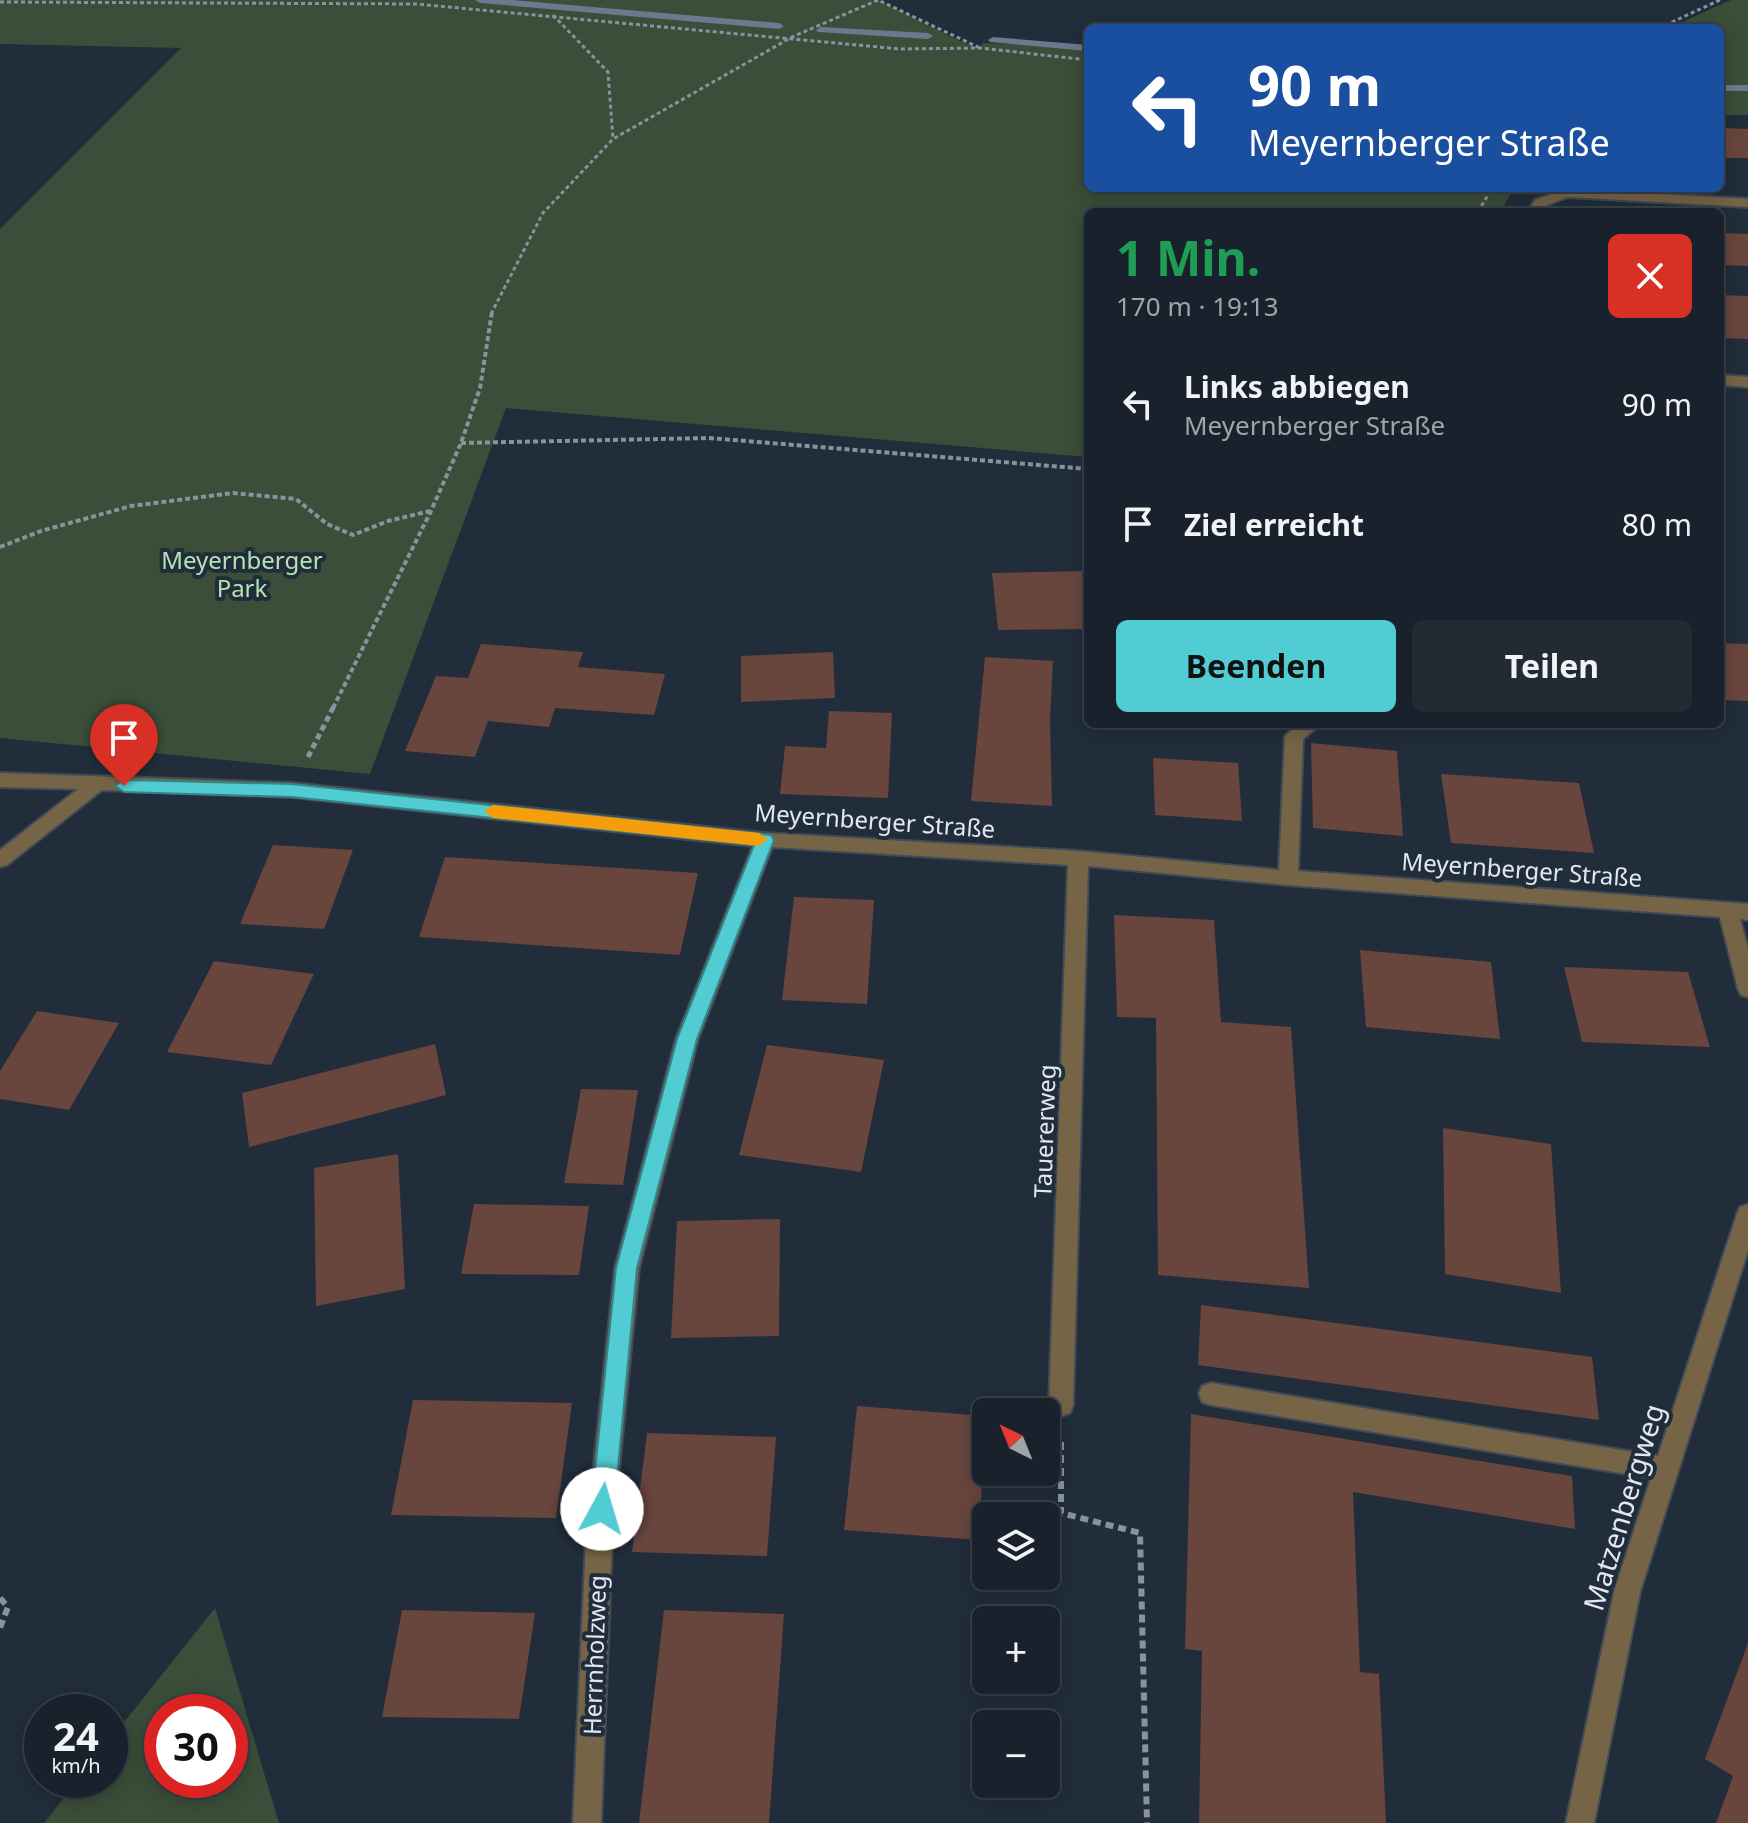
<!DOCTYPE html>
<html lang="de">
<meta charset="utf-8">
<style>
:root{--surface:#19222c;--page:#222a34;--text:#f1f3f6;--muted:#9fa4a9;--line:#373f48;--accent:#51ccd2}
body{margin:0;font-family:"Noto Sans",sans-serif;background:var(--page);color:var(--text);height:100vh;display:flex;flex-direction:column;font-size:30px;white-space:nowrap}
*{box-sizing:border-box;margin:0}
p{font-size:26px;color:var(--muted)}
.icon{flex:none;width:44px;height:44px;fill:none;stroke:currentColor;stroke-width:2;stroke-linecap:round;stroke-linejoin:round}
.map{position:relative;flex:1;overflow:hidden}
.details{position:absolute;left:1084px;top:208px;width:640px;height:520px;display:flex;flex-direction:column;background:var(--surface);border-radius:12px;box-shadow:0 4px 20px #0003,0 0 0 2px var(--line)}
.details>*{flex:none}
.hud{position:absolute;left:1084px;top:24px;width:640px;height:168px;border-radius:12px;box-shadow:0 4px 20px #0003,0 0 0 2px var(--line);background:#1a4fa0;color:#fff;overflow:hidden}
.needle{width:52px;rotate:317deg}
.controls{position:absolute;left:972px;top:1398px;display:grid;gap:16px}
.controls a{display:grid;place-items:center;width:88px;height:88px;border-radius:12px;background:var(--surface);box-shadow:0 4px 20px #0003,0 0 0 2px var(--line);font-size:40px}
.speed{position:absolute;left:24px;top:1694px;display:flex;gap:16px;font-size:40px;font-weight:700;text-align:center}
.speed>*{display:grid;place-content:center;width:104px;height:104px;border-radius:50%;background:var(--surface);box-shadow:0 4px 20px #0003,0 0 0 2px var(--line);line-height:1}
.speed small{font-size:20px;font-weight:400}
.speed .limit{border:12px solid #d22;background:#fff;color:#111}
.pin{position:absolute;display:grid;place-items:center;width:68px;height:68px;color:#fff;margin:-82px -34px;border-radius:50% 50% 50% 0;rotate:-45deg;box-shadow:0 0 8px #0007}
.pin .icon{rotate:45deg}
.me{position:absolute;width:88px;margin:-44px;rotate:6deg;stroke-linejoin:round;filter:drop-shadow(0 0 6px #0008)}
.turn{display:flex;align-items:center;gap:28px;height:168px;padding:0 32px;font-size:36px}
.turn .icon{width:104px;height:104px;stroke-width:2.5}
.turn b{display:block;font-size:56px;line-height:68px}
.round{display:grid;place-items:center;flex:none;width:84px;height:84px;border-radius:12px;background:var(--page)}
.overview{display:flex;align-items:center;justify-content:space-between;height:136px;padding:0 32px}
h1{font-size:48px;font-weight:700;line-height:60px;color:#1e9e55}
.action{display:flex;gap:16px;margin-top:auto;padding:16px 32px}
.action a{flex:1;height:92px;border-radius:12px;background:var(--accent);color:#111;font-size:32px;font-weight:700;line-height:92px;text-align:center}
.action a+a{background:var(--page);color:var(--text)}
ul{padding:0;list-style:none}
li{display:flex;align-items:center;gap:24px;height:120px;padding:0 32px}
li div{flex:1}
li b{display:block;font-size:30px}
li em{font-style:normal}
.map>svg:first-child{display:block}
.green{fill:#3a4e39;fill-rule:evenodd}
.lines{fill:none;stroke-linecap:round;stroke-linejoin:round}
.stream{fill:#697a8f;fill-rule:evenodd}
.building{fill:#68453d}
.minor-casing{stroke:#404b57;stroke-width:4}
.path-far3{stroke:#89939d;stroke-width:3;stroke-dasharray:4 3;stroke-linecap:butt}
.path-far2{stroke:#89939d;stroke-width:4;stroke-dasharray:5 3;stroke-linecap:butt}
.path-far1{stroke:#89939d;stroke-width:5;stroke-dasharray:6 4;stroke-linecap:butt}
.path{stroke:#89939d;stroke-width:6;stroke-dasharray:8 5;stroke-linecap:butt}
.minor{fill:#766446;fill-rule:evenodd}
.route{fill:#51ccd2;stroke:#358588;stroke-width:2}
.slow{fill:#f59e0b}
.labels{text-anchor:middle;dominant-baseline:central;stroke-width:8;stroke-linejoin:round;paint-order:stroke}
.park-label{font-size:24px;fill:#b5e2b2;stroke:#212d3a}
.street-label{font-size:24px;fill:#e0e8f1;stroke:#212d3a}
.near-street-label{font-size:28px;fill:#e0e8f1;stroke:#212d3a}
</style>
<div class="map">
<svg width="1748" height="1823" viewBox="0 0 1748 1823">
<rect width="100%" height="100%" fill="#212d3a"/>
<g class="green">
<polygon points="0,0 878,0 960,41 979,48 983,43 1088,45 1088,188 1514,188 1500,212 1088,212 1088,457 506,408 370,774 0,738 0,229 181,48 0,44"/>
<polygon points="1731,0 1748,0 1748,115 1720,115 1720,28 1669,28"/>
<path d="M215,1608L279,1823H44L78,1780H110V1740ZM230,1712V1780H162V1712Z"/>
</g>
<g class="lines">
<g class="stream">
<polygon points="475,0 512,0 779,23 784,26 779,29 480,3"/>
<polygon points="821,27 928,33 933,36 928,39 818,32 816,30"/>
<polygon points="993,37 1088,45 1088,51 990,42 988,40"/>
<rect x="1720" y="85" width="28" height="6"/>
</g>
</g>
<g class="building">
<polygon points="1720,128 1748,129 1748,158 1723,158 1720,153"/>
<polygon points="1720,233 1748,234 1748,266 1720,265"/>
<polygon points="1720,295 1748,296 1748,339 1720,338"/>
<polygon points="1088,571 1088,629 998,630 992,573"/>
<polygon points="1720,643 1748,644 1748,701 1720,700"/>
<polygon points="481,644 583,652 578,667 665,674 654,715 555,708 549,727 488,721 475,757 405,751 436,676 468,678"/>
<polygon points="833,652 835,698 741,702 741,656"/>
<polygon points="985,657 1053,661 1050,719 1052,806 971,801"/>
<polygon points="829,711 892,713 888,798 780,794 785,746 826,748"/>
<polygon points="1311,743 1397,751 1403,836 1313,828"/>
<polygon points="1153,758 1238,763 1242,821 1155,815"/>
<polygon points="1441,774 1579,783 1594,853 1451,843"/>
<polygon points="273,845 353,850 324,929 240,924"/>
<polygon points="445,857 698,873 680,955 419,937"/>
<polygon points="794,897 874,900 867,1004 782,1000"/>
<polygon points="1114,915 1214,920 1221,1022 1291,1027 1309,1288 1158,1275 1156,1018 1117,1017"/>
<polygon points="1360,950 1491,962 1500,1039 1366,1027"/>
<polygon points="214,961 314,974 271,1065 167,1052"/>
<polygon points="1564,967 1688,972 1710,1047 1582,1042"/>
<polygon points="37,1011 119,1023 69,1110 0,1099 0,1071"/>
<polygon points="435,1044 446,1095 249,1147 242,1093"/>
<polygon points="767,1045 884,1060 861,1172 739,1155"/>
<polygon points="581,1089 638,1090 623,1185 564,1183"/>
<polygon points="1443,1128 1551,1144 1561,1293 1445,1274"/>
<polygon points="398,1154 405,1289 316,1306 314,1168"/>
<polygon points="474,1204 589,1206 579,1275 461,1274"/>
<polygon points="780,1219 779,1336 671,1338 677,1221"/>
<polygon points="1201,1305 1592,1357 1599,1420 1198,1365"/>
<polygon points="413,1400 572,1403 556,1518 391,1515"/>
<polygon points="857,1406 985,1416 979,1540 844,1530"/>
<polygon points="1191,1414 1572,1476 1575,1529 1353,1492 1360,1672 1379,1674 1386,1823 1199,1823 1202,1651 1185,1649"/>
<polygon points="647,1433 776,1437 767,1556 632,1552"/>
<polygon points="402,1610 535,1613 519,1719 382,1717"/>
<polygon points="664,1610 784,1614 769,1823 639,1823"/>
<polygon points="1748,1643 1748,1823 1716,1823 1733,1776 1705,1759"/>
</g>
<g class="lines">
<defs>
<g id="minor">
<polygon points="1567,189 1748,199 1748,207 1568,197 1545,206 1542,212 1528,212 1535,200"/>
<polygon points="1720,375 1748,377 1748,387 1720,385"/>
<polygon points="1299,724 1321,724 1303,739 1298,871 1748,904 1748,920 1740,919 1748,949 1748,997 1741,995 1738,989 1720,917 1288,885 1088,866 1073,1405 1070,1413 1061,1416 1052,1413 1049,1405 1068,865 772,847 698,1039 639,1268 612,1539 601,1823 573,1823 586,1539 615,1268 676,1039 753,846 292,797 102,790 7,865 0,867 0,850 78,789 0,787 0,773 292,783 765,833 1078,851 1279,870 1285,736"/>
<polygon points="1748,1204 1748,1250 1640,1592 1594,1823 1566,1823 1614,1592 1651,1478 1211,1405 1202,1402 1199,1394 1202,1386 1211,1383 1658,1456 1737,1214 1740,1207"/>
</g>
</defs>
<use href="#minor" class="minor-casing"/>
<g class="path-far3">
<polyline points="0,2 416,4 900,49 980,48 1088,60"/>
<polyline points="553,15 608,72 613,139"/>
<polyline points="1659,28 1720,0"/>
<polyline points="1478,212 1492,188"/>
<polyline points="491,314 543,213 613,139 792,37 878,0 980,48"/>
</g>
<g class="path-far2">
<polyline points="461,443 709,438 1088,469"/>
<polyline points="0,547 41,531 131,506 233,493 296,499 327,524 353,535 388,521 430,511"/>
<polyline points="333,708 431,511 461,443 480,388 492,312"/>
</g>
<polyline class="path-far1" points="308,757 334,706"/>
<g class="path">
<polyline points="1061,1442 1061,1513 1140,1533 1147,1823"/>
<polyline points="0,1598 8,1607 0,1628"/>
</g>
<use href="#minor" class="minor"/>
</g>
<polygon class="route" points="124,780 292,784 771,835 774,840 697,1039 637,1268 614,1509 610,1517 602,1520 594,1517 591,1509 616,1268 677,1039 754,845 292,797 124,792 115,786"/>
<polygon class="slow" points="493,805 759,833 768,839 759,846 493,818 484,811"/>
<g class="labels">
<g class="park-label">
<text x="242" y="559">Meyernberger<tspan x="242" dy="28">Park</tspan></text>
</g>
<g class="street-label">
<text transform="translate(875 820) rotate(4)">Meyernberger Straße</text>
<text transform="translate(1522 869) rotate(4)">Meyernberger Straße</text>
<text transform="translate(1044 1131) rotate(-88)">Tauererweg</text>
<text transform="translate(594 1655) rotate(-88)">Herrnholzweg</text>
</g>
<g class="near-street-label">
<text transform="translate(1623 1507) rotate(-73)">Matzenbergweg</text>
</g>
</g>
</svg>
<div class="controls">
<a><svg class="needle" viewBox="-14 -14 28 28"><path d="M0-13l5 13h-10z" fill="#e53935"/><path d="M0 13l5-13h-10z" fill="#9fa4a9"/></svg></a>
<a><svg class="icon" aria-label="layers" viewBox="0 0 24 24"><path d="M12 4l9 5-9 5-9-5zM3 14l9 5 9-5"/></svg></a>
<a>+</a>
<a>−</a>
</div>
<div class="speed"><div>24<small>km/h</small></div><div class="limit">30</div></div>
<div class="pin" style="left:124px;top:786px;background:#d93025"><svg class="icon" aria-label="arrive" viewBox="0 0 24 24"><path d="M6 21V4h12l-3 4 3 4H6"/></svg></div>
<svg class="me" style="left:602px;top:1509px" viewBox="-20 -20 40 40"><circle r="19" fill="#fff"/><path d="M0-13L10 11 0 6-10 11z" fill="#51ccd2"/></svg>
<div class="hud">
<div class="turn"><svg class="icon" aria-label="left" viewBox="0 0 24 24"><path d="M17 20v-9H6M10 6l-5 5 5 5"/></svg><div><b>90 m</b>Meyernberger Straße</div></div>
</div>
<section class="details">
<div class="overview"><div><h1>1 Min.</h1><p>170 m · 19:13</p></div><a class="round" style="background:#d93025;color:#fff"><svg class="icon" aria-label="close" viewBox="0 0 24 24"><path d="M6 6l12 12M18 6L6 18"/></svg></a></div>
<ul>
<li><svg class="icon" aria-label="left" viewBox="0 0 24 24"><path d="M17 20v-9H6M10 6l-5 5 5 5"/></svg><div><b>Links abbiegen</b><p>Meyernberger Straße</p></div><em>90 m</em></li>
<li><svg class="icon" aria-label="arrive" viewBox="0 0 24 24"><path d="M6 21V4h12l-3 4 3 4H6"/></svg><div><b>Ziel erreicht</b></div><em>80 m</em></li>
</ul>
<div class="action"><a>Beenden</a><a>Teilen</a></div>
</section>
</div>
